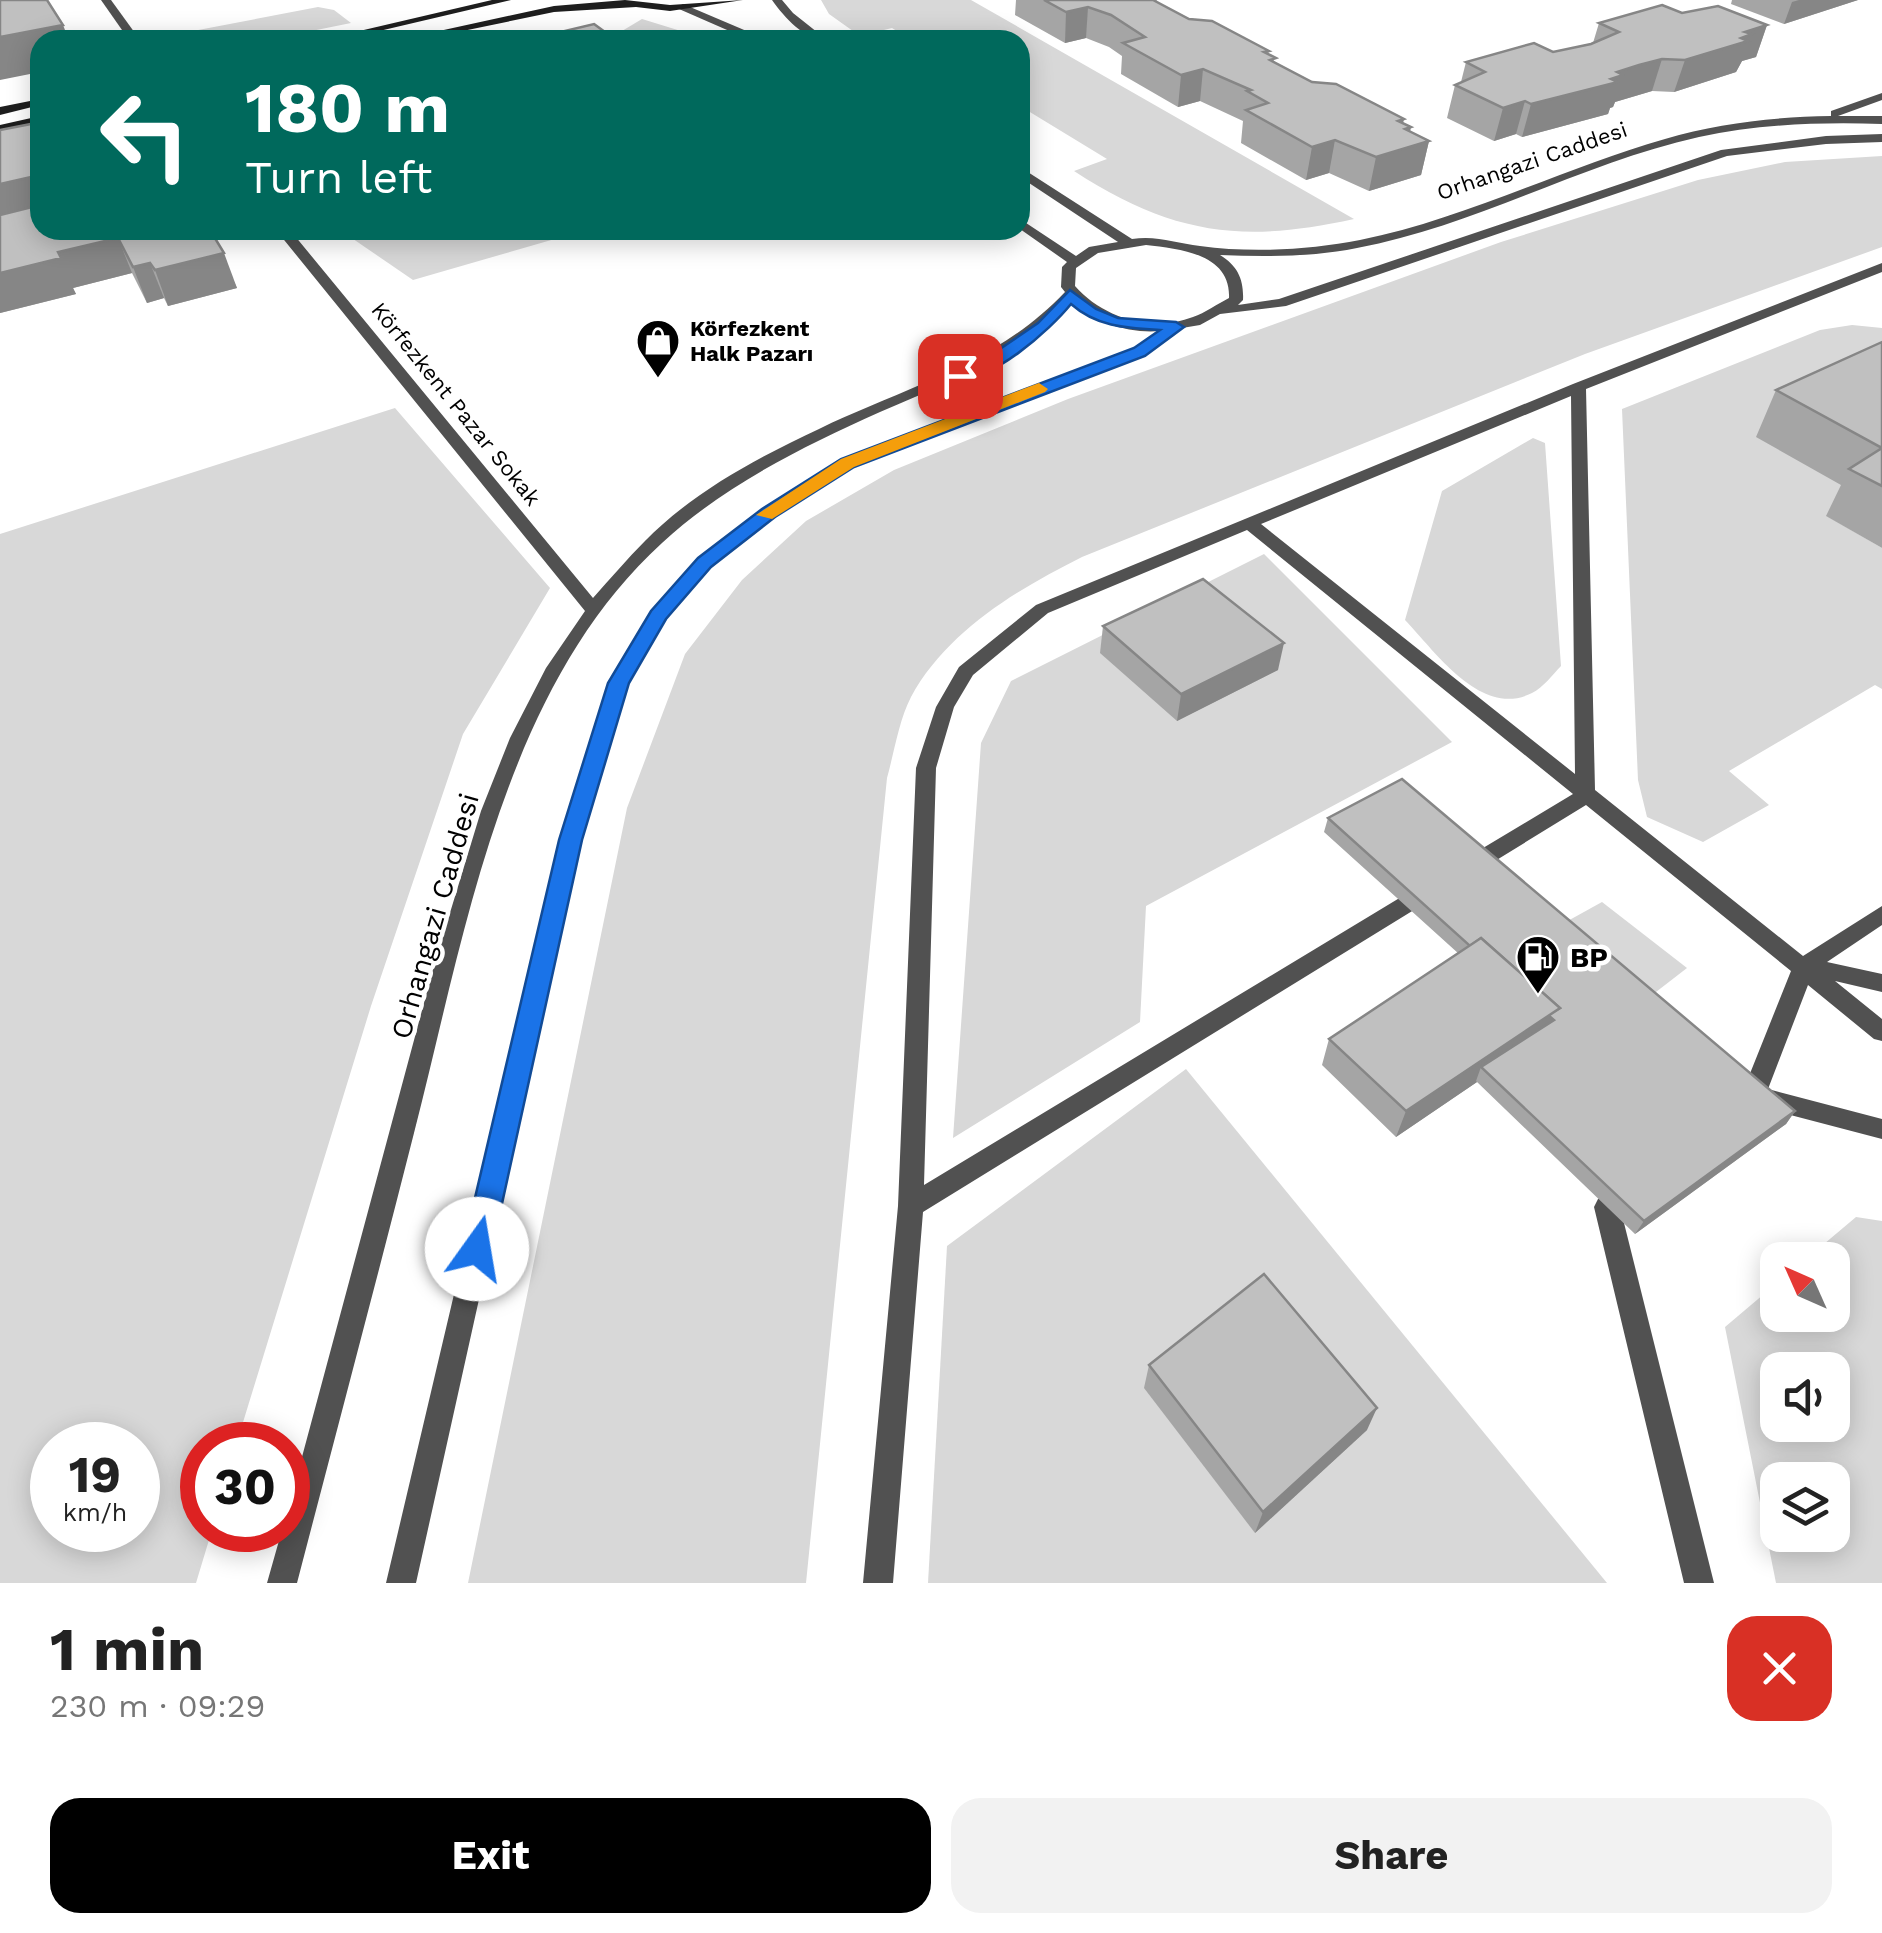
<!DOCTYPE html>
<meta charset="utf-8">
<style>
:root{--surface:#fff;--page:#f2f2f2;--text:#222;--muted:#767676;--accent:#000}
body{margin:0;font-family:"Work Sans",sans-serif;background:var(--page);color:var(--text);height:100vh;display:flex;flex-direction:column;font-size:38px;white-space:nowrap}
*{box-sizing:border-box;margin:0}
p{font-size:32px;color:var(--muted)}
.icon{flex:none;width:55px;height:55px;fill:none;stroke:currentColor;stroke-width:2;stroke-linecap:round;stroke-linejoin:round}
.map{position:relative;height:1583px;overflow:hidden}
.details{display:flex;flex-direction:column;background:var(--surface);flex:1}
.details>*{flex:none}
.hud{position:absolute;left:30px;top:30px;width:1000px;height:210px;border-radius:30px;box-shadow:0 5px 25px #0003;background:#00695c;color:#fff;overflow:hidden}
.needle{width:65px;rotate:315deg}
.controls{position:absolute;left:1760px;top:1242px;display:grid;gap:20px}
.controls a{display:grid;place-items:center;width:90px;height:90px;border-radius:20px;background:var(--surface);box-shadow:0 5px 25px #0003;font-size:50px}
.speed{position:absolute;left:30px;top:1422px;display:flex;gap:20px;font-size:50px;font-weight:700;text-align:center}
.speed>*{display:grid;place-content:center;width:130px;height:130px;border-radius:50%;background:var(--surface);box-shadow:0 5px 25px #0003;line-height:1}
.speed small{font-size:25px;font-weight:400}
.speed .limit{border:15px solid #d22;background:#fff;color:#111}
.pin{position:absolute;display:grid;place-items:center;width:85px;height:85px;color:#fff;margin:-42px;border-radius:20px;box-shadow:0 5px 15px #0006}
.me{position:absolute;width:110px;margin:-55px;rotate:13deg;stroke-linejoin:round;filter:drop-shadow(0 0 8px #0008)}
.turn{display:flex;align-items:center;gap:35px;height:210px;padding:0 50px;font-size:45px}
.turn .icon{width:130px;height:130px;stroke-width:2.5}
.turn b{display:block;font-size:70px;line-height:85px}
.round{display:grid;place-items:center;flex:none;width:105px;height:105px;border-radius:30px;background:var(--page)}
.head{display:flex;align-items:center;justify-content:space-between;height:170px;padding:0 50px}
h1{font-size:60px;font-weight:700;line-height:75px}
.primary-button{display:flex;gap:20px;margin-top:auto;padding:20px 50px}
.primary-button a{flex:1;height:115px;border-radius:30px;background:var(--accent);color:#fff;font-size:40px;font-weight:700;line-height:115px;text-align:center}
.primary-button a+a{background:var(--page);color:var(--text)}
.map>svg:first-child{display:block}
.green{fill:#d8d8d8;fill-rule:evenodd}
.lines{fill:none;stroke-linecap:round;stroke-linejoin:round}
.lane{fill:#515151;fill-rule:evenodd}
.street{fill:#515151;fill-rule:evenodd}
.secondary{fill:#1e1e1e;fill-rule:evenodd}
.wall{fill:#a5a5a5}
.shaded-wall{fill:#868686}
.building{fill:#c0c0c0;stroke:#868686;stroke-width:2.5}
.route{fill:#1a73e8;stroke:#114b97;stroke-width:2.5}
.slow{fill:#f59e0b}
.labels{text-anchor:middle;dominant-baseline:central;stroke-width:9;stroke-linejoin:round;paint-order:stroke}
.far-street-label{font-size:22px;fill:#000;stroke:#fff}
.far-poi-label{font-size:22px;font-weight:bold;fill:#000;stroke:#fff;text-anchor:start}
.street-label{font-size:28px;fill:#000;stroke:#fff}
.poi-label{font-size:28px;font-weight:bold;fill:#000;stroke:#fff;text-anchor:start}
</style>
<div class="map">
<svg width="1882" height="1583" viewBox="0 0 1882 1583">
<rect width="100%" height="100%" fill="#fff"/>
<g class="green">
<path d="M821,0H971L1354,219C1241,244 1171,234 1074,171L1107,159L1020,106V40H911L892,28L860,36L829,14Z"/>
<polygon points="318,7 334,10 351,23 267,40 176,40 172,35"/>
<polygon points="642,19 710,40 607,40"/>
<path d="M1882,156V247L1585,354L1082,557C1018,589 947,631 911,697C899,720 894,753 887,778L806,1583H468L627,808L685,654L742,580L806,521L894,470L1068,399L1501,242L1698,180L1785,162Z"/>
<polygon points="340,230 586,230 413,280"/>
<polygon points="1852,325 1882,328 1882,382 1859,495 1827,516 1882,548 1882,689 1875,685 1729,771 1769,805 1703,842 1647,817 1638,780 1622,409 1820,330"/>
<path d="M395,408L550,588L463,734L371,1006L236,1445H202V1530H212L196,1583H0V534ZM138,1445V1530H52V1445Z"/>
<path d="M1533,438L1545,443L1561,666C1553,674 1543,688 1532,693C1481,719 1435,651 1405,620L1442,491Z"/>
<polygon points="1264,554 1452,742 1146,906 1140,1022 953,1138 981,743 1011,681"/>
<polygon points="1602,902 1687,968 1643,1002 1555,928"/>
<polygon points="1186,1069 1607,1583 928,1583 947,1246"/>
<path d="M1856,1217L1882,1221V1583H1776L1725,1327L1777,1283L1778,1315H1832V1260H1805ZM1778,1370H1832V1425H1778ZM1778,1480H1832V1535H1778Z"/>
</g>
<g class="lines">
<g class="lane">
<path d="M1882,263V272L1586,389L1595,790L1803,956L1882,906V925L1827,962L1882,974V992L1835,981L1882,1019V1041L1874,1039L1808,985L1768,1089L1882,1119V1139L1745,1103L1741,1096L1791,971L1586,805L1477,872H1463L1460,866L1463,860L1573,794L1247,530L1048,613L973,675L954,707L936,768L924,1185L1421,885H1435L1439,891L1435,897L923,1212L893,1583H863L898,1206L916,768L936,707L959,667L1036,605L1573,384ZM1571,396L1575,774L1261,524Z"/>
<polygon points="1627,1181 1636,1184 1639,1192 1636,1200 1621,1211 1714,1583 1684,1583 1594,1207 1598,1199"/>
</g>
<g class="street">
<polygon points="101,0 111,0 140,40 129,40"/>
<path d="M772,0H782L793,13L827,40C804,40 785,18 772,0Z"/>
<polygon points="683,4 763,38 764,40 750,40 679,9 678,7"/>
<path d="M1882,93V100L1838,116H1882V124C1821,122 1759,124 1699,137C1582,163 1476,226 1357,248C1312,257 1266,257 1220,255C1238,266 1244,280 1243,300L1238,305L1279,299L1721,150L1826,136L1882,134V142L1826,144L1727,156L1286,306L1220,314L1200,325L1182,328L1144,355L854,466L774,517L711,566L665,618L627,683L581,840L416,1583H386L561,840L609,683L649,615L699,558L762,509L842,460L1134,349L1160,331C1132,334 1091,323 1072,301C1019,358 951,381 880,412C802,447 725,485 662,543C503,688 465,935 414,1133C376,1283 336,1433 297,1583H267L282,1530H288V1509L435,962L481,811L510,738L546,668L585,611L276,230H290L593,598C610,579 627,559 645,541C693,492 757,458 819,429C906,387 996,365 1065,292L1061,287L1062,267L1067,262L1020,229V219L1076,256L1089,247L1118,242L1020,177V167L1132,239C1156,235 1176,243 1200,246C1251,253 1309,250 1360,240C1465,219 1563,168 1665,139C1719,123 1775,117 1831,116V111ZM1146,245C1181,249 1231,254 1229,298C1217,304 1205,313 1193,317C1152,333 1103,318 1075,286L1076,268L1098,253Z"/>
</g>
<g class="secondary">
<polygon points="492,0 511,0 341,40 321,40"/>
<polygon points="625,0 670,5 743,0 670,11 636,7 554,12 419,40 398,40 554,6"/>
<polygon points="40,99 40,105 0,115 0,107"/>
<polygon points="40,116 40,124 0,133 0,125"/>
</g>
</g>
<g class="wall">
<polygon points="1016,0 1157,0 1156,2 1189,19 1269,51 1268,54 1275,62 1312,82 1403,123 1410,132 1429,141 1421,175 1369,191 1329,173 1306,180 1241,143 1243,121 1200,101 1178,107 1121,74 1122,56 1109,47 1086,38 1065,43 1015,15"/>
<polygon points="1732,0 1858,0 1784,24 1731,4"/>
<polygon points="1682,13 1767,25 1756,57 1742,61 1736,72 1674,92 1652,91 1615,102 1613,107 1610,108 1608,114 1522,137 1516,134 1494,141 1447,118 1455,85 1461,82 1466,62 1553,52 1593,43 1599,23"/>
<polygon points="0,130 40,230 210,230 237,288 168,306 164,298 147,303 132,273 73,288 76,294 0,313"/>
<polygon points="1882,342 1882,548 1826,516 1841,485 1756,437 1776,390"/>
<polygon points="1103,626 1278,670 1177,721 1100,653"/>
<polygon points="1328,818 1795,1111 1786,1124 1635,1234 1477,1082 1396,1137 1322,1065 1329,1039 1459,954 1324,832"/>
<polygon points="1149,1365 1367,1430 1255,1533 1144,1388"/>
</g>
<g class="shaded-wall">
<polygon points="1799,0 1858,0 1784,24 1792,2"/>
<polygon points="1088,7 1086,38 1065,43 1066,12"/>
<polygon points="63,25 69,40 40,40 40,72 0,80 0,37"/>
<polygon points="1767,25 1756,57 1742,61 1736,72 1674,92 1685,60 1745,32"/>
<polygon points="1662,59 1652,91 1615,102 1613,107 1610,108 1608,114 1522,137 1531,104 1611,79 1617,72"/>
<polygon points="1203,69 1200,101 1178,107 1181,75"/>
<polygon points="1525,101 1516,134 1494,141 1503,108"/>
<polygon points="1404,119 1397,151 1405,129 1411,127 1407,148 1429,141 1421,175 1369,191 1376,157 1398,121"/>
<polygon points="1335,140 1329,173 1306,180 1312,147"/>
<polygon points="40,175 40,212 0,222 0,184"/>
<polygon points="118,238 132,273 73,288 76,294 0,313 0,273 58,252"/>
<polygon points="224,253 237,288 168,306 155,270"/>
<polygon points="150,263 164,298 147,303 133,267"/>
<polygon points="1284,643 1278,670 1177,721 1181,694"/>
<polygon points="1560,1008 1547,1034 1481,1067 1476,1081 1477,1082 1396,1137 1406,1111"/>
<polygon points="1795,1111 1786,1124 1635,1234 1644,1221"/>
<polygon points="1377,1408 1367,1430 1255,1533 1263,1512"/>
</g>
<g class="building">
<polygon points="0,0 47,0 63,25 0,37"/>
<polygon points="1044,0 1153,0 1189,19 1212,21 1269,51 1264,52 1276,58 1270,60 1312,82 1336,84 1404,119 1398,121 1411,127 1405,129 1429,141 1376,157 1335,140 1312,147 1246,110 1268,103 1247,91 1251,90 1203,69 1181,75 1123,43 1145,37 1111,15 1088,7 1066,12"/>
<polygon points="1662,5 1682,13 1718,6 1767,25 1745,32 1752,34 1741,38 1748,41 1685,60 1662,59 1639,65 1617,72 1623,75 1611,79 1618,82 1531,104 1525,101 1503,108 1455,85 1485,72 1466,62 1534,43 1553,52 1591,44 1619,32 1599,23"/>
<polygon points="594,24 616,40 527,40"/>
<polygon points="31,124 35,133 40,132 40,175 0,184 0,130"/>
<polygon points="40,205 40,230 210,230 224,253 155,270 150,263 133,267 118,238 58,252 61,258 0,273 0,215"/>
<polygon points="1882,342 1882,448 1776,390"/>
<polygon points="1882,448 1882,486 1849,469"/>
<polygon points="1203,579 1284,643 1181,694 1103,626"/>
<polygon points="1402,779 1795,1111 1644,1221 1481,1067 1554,1020 1548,1015 1560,1008 1481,938 1470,946 1328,818"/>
<polygon points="1481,938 1560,1008 1406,1111 1329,1039"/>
<polygon points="1264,1274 1377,1408 1263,1512 1149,1365"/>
</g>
<path class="route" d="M1070,290L1096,309L1118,318L1176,322L1184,327L1145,356L854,467L775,517L711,567L666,619L629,683L582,840L492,1249L488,1258L477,1262L467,1258L463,1249L559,840L608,683L651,611L698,558L762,509L841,459L1134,348L1160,330C1126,328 1097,327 1071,304C1050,330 990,384 954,379V372L997,351L1038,323Z"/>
<polygon class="slow" points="1039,383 1048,389 1045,392 854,467 772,519 756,515 841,459"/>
<defs>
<symbol id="shop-pin" viewBox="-11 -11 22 30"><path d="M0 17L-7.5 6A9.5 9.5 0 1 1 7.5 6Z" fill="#000" stroke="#fff"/><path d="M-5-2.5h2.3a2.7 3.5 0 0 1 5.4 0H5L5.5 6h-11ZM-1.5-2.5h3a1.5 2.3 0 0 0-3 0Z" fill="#fff"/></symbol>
<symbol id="fuel-pin" viewBox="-11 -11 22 30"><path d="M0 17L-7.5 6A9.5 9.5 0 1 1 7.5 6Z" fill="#000" stroke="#fff"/><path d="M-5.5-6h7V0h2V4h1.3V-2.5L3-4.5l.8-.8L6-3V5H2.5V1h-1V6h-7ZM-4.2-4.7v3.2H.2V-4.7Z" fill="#fff"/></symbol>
</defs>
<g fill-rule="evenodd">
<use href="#shop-pin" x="633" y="316" width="50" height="68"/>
<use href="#fuel-pin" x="1513" y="932" width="50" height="68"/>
</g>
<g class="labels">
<g class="far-street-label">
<text transform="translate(1532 161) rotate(-19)">Orhangazi Caddesi</text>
<text transform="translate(456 404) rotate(51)">Körfezkent Pazar Sokak</text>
</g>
<g class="far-poi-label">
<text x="690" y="328">Körfezkent<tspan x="690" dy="25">Halk Pazarı</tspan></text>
</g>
<g class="street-label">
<text transform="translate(435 916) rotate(-74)">Orhangazi Caddesi</text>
</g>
<g class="poi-label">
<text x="1570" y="957">BP</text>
</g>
</g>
</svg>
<div class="controls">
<a><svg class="needle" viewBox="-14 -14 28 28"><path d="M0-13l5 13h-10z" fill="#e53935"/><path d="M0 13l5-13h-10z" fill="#767676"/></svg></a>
<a><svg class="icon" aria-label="sound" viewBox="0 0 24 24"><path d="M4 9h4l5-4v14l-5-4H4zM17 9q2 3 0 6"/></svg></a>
<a><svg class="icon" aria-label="layers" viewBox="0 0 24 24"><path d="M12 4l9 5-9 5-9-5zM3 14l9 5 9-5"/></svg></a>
</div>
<div class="speed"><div>19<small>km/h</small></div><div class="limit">30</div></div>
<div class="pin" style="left:960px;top:376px;background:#d93025"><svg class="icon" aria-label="arrive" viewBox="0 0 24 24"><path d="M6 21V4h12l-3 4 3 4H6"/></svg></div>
<svg class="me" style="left:477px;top:1249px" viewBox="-20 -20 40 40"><circle r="19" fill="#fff"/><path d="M0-13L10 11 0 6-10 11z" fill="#1a73e8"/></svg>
<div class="hud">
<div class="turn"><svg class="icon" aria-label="left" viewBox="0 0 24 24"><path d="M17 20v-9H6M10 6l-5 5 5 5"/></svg><div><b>180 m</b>Turn left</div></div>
</div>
</div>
<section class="details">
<div class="head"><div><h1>1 min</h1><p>230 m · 09:29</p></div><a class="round" style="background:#d93025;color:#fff"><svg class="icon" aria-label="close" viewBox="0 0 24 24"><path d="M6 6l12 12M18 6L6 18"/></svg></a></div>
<div class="primary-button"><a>Exit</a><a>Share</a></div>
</section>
